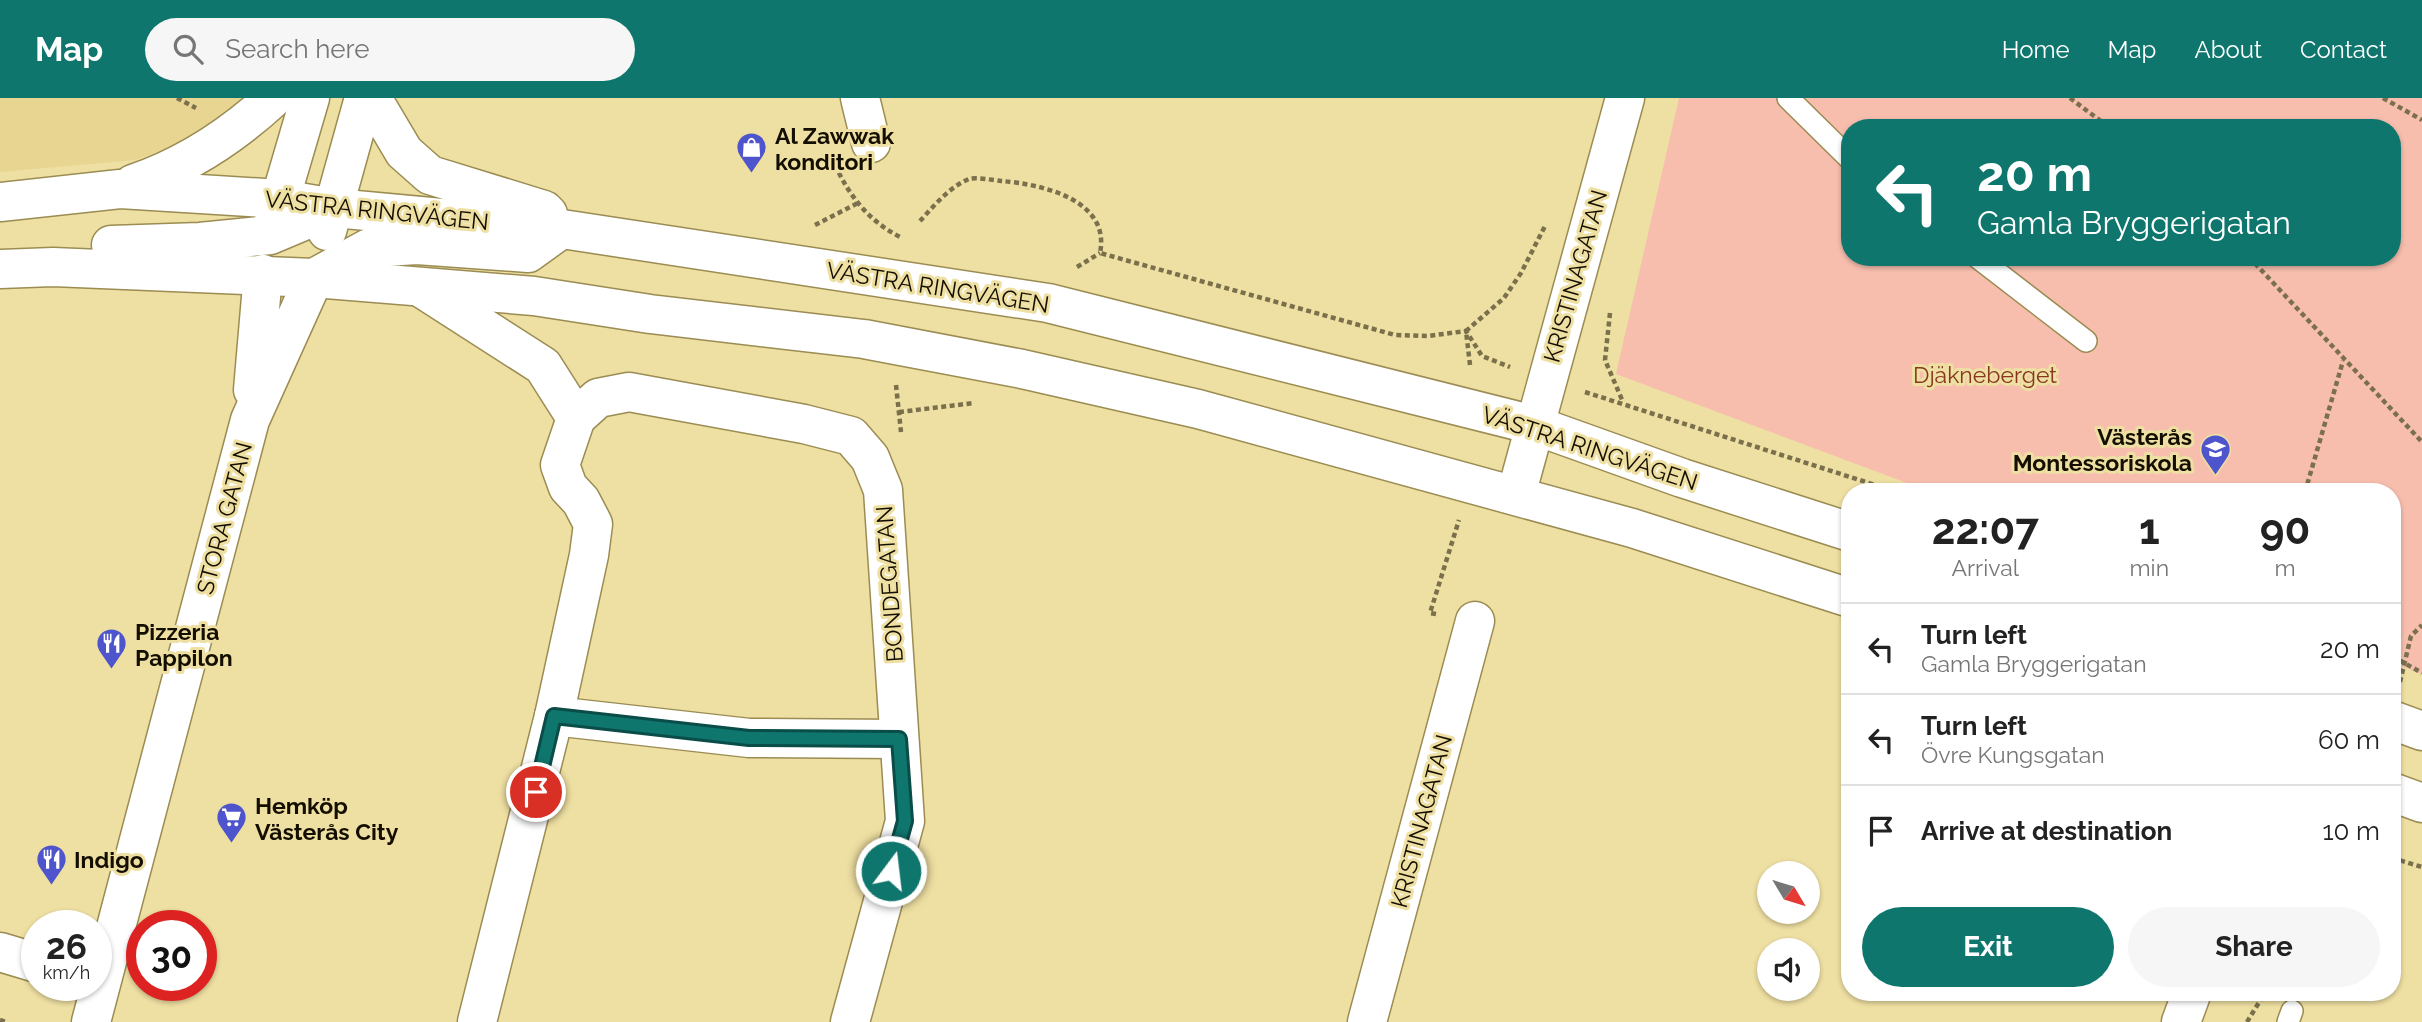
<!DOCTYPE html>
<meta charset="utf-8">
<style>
:root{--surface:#fff;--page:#f6f6f6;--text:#222;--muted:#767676;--line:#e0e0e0;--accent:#0f766e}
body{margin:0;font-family:Raleway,sans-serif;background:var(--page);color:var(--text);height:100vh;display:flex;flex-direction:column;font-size:26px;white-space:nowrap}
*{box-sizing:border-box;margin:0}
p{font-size:23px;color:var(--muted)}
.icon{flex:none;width:38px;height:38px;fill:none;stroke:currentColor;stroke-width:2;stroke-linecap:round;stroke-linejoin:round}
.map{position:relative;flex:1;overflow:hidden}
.details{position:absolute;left:1841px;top:385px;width:560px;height:518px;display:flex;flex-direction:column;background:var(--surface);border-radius:28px;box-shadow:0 2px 5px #0004}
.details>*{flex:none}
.hud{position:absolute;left:1841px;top:21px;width:560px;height:147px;border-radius:28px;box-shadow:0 2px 5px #0004;background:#0f766e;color:#fff;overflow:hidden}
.needle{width:46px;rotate:128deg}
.fabs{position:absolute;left:1757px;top:763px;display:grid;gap:14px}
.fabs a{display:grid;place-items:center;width:63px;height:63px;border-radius:50%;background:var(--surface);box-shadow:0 2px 5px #0004;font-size:35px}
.speed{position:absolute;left:21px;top:812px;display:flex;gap:14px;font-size:35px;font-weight:700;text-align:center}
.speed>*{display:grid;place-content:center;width:91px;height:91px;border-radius:50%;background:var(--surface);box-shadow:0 2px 5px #0004;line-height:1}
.speed small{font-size:18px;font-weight:400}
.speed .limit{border:10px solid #d22;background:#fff;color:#111}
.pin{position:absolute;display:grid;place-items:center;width:60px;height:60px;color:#fff;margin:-30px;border:4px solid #fff;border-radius:50%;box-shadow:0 2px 7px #0007}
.me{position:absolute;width:77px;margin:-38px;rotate:15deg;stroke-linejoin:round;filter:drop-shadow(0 0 5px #0008)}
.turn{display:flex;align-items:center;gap:24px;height:147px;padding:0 21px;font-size:32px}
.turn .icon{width:91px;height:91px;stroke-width:2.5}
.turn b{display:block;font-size:49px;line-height:60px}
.eta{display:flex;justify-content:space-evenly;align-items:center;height:119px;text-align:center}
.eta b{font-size:42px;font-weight:700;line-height:49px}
.button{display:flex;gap:14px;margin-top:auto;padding:14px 21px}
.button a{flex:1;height:80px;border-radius:42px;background:var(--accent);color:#fff;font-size:28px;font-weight:700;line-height:80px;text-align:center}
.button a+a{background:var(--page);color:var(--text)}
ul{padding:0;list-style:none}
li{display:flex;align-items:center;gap:21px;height:91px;padding:0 21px;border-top:2px solid var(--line)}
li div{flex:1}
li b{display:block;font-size:26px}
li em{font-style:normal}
header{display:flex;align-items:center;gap:42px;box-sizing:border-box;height:98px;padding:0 35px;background:var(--accent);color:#fff}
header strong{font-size:33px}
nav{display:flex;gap:38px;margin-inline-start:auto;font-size:24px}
.search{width:490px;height:63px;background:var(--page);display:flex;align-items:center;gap:18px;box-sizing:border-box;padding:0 24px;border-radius:38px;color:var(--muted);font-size:26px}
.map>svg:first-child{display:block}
.built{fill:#e7d591}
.green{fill:#f7beae;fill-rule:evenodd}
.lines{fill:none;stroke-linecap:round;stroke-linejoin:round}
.lane-casing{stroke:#9b8c53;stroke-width:24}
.street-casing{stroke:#9b8c53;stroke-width:41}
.secondary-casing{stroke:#9b8c53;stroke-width:41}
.path{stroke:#7a704c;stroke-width:4.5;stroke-dasharray:5 3.5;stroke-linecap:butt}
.lane{stroke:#fff;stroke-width:21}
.street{stroke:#fff;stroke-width:38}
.secondary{stroke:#fff;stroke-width:38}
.route-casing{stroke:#0a4d48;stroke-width:18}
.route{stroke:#0f766e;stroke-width:12}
.labels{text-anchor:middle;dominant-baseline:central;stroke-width:6;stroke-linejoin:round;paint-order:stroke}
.poi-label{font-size:23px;font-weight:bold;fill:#140e00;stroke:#eedfa2;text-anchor:start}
.street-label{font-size:23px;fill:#140e00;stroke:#eedfa2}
.park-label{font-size:23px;fill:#883621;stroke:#eedfa2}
</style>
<header>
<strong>Map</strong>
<div class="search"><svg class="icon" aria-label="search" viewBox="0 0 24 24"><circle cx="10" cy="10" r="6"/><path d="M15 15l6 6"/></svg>Search here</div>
<nav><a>Home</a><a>Map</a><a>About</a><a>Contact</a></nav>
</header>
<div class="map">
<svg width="2422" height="924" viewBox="0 0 2422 924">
<rect width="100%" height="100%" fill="#eedfa2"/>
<polygon class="built" points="0,0 253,0 211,34 135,62 0,74"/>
<path class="green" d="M1679,0H2422V576L2392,565V394H1931L1616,276ZM1850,30H2392V159H1850Z"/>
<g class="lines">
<defs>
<g id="lane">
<polyline points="1788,0 1850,61"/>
<polyline points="1977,159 2086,243"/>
<polyline points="2288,924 2292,913"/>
</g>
<g id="street">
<polyline points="860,0 871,45"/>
<polyline points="423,191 543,268 576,320"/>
<polyline points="253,292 263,176"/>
<polyline points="1516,397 1625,0"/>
<polyline points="554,618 749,640 899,641"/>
<polyline points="0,854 37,865"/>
<polyline points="91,924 250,322 314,180"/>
<polyline points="477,924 554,618 589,457 593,426 581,403 568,389 560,367 576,320 598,300 629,294 804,326 851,338 870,360 883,392 905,723 850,924"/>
<polyline points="1367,924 1475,523"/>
<polyline points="2181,924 2192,894"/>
</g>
<g id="secondary">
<polyline points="372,0 404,54 430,77 544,112 548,116"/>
<path d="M133,86C186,68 232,38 273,0"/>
<polyline points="0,104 120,91 281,101 334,110 562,131 1048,205 1534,327 1682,380 1850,434"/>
<polyline points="273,126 310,0"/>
<polyline points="327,133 364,0"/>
<polyline points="111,147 200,144 270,137 334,110"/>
<polyline points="0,171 53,169 314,180 534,198 650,216 864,241 1022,271 1198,311 1632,430 1850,500"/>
<polyline points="314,180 369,150 417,147 528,155 560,132"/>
<polyline points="2392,622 2422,633"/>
<polyline points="2392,694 2422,705"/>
</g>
</defs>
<use href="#lane" class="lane-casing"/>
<use href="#street" class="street-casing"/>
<use href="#secondary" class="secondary-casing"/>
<g class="path">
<polyline points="177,0 196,10"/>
<polyline points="2070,0 2110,30"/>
<polyline points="2383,0 2422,22"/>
<path d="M835,67C850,99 869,123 900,139"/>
<path d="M920,123C934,108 949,89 969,81C977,79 992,82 1001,83C1040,86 1111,101 1100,155L1395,237L1428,238L1466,233L1482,258L1510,269"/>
<polyline points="815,127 858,105"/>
<polyline points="2249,159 2422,344"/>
<polyline points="1077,169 1100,155"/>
<polyline points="1610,215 1605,262 1623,304"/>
<polyline points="1470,267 1466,233 1504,200 1521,175 1545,128"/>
<polyline points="896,287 901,334"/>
<polyline points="1585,294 1897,394"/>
<polyline points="899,314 974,305"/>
<polyline points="2305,394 2343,263"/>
<polyline points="1436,516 1430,515 1459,422"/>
<polyline points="2392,558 2422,575"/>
<polyline points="2400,584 2411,538 2422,527"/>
<polyline points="2392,760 2422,769"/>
<polyline points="0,922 6,924"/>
<polyline points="2247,924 2261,901"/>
</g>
<use href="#lane" class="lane"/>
<use href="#street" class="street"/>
<use href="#secondary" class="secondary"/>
</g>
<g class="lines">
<defs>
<polyline id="route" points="536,694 554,618 749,640 899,641 905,723 891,773"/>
</defs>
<use href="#route" class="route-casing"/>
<use href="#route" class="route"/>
</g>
<defs>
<symbol id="shop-pin" viewBox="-11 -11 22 30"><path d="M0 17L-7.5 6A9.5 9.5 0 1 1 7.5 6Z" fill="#4e54cb" stroke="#eedfa2"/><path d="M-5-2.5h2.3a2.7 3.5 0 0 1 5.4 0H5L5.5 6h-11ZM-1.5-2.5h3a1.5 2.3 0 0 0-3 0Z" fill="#fff"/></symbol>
<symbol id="school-pin" viewBox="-11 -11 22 30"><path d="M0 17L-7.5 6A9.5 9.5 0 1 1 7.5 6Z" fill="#4e54cb" stroke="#eedfa2"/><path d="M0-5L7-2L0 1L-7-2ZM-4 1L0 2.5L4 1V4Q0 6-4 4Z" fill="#fff"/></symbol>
<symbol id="restaurant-pin" viewBox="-11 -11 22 30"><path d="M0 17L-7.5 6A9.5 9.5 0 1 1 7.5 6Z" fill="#4e54cb" stroke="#eedfa2"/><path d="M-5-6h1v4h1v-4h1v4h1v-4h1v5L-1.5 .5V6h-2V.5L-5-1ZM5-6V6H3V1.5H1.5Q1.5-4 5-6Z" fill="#fff"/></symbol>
<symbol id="supermarket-pin" viewBox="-11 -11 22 30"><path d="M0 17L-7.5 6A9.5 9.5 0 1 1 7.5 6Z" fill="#4e54cb" stroke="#eedfa2"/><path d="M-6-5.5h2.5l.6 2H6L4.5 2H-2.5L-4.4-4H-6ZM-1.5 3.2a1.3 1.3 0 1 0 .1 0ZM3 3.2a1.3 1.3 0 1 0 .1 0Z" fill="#fff"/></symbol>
</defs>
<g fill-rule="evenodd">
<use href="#shop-pin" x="734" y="32" width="35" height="47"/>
<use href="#school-pin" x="2198" y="334" width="35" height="47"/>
<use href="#restaurant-pin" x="94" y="528" width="35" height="47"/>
<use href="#supermarket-pin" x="214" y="702" width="35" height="47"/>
<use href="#restaurant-pin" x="34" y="744" width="35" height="47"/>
</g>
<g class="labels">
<g class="poi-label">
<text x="775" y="37">Al Zawwak<tspan x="775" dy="26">konditori</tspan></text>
<text x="2192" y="338" text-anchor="end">Västerås<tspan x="2192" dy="26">Montessoriskola</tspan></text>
<text x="135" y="533">Pizzeria<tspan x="135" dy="26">Pappilon</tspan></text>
<text x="255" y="707">Hemköp<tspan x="255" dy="26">Västerås City</tspan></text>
<text x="74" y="761">Indigo</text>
</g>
<g class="street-label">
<text transform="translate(377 112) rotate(6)">VÄSTRA RINGVÄGEN</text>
<text transform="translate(1575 178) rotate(-74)">KRISTINAGATAN</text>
<text transform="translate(938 189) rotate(9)">VÄSTRA RINGVÄGEN</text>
<text transform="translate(1590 350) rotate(18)">VÄSTRA RINGVÄGEN</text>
<text transform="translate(224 420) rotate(-75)">STORA GATAN</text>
<text transform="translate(889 486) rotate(-94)">BONDEGATAN</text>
<text transform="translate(1421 723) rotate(-75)">KRISTINAGATAN</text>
</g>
<g class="park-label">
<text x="1985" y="276">Djäkneberget</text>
</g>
</g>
</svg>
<div class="fabs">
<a><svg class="needle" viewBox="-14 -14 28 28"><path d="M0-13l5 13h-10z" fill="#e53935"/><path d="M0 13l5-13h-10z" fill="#767676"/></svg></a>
<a><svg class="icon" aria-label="sound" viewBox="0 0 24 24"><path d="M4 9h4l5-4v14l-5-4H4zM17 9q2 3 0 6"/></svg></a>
</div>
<div class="speed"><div>26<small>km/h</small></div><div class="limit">30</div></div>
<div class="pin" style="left:536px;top:694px;background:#d93025"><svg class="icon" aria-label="arrive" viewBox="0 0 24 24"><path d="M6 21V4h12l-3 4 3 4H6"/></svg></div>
<svg class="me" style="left:891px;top:773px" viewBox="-20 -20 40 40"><circle r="17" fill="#0f766e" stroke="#fff" stroke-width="3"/><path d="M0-11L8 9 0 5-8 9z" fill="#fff"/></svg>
<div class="hud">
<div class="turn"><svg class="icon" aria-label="left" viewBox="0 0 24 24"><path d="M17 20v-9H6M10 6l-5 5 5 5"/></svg><div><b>20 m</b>Gamla Bryggerigatan</div></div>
</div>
<section class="details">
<div class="eta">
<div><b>22:07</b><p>Arrival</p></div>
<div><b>1</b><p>min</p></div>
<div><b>90</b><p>m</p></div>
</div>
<ul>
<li><svg class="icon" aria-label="left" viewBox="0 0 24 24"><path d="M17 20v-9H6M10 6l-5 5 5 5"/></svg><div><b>Turn left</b><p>Gamla Bryggerigatan</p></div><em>20 m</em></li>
<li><svg class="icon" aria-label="left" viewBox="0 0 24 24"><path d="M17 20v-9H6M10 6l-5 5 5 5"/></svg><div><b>Turn left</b><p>Övre Kungsgatan</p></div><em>60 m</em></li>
<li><svg class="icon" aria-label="arrive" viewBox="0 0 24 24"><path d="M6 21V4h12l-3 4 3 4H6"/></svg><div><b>Arrive at destination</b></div><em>10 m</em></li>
</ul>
<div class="button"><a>Exit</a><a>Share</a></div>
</section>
</div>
